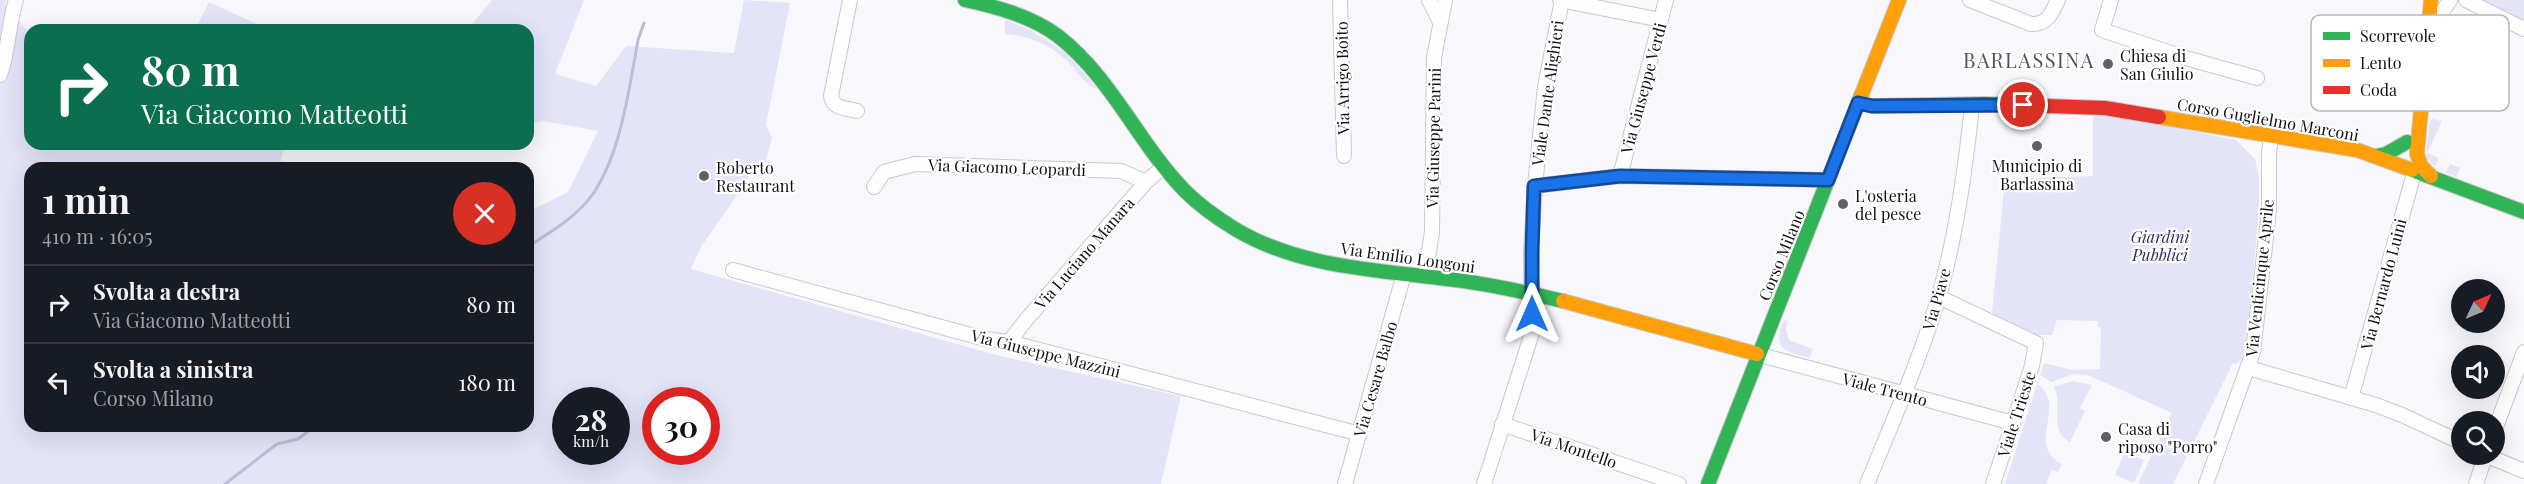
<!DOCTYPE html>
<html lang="it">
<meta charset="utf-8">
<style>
:root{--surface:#171b24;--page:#20242c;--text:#f1f3f6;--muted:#9ea1a6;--line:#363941}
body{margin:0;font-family:"Playfair Display",serif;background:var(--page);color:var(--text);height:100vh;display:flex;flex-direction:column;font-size:22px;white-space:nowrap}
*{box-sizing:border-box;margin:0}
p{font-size:20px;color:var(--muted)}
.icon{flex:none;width:33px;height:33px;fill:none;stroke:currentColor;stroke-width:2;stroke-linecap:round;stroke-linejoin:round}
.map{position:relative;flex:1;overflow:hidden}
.sheet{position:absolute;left:24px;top:162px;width:510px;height:270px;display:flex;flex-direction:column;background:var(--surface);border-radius:18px;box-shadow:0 6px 24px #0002}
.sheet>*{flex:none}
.guide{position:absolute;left:24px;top:24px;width:510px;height:126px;border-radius:18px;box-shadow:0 6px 24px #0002;background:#0b6e4f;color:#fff;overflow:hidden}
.needle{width:39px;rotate:46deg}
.controls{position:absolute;left:2451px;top:279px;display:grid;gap:12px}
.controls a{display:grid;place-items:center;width:54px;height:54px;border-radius:50%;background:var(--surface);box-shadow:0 6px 24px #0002;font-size:30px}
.speed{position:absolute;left:552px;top:387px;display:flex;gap:12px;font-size:30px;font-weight:700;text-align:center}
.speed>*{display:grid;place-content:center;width:78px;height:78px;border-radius:50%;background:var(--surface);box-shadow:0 6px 24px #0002;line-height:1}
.speed small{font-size:15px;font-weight:400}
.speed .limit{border:9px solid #d22;background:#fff;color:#111}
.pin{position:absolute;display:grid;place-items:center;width:51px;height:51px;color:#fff;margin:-26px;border:3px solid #fff;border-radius:50%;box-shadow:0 2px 6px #0007}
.me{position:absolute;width:66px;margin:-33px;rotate:0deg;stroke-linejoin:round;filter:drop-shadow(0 0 4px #0008)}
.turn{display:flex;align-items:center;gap:21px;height:126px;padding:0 18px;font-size:27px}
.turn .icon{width:78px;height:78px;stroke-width:2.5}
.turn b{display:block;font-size:42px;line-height:51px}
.round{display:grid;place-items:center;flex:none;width:63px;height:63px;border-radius:32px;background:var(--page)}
.headline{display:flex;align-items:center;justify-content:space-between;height:102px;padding:0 18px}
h1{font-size:36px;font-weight:700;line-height:45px}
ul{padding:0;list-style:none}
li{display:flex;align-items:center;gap:18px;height:78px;padding:0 18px;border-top:2px solid var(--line)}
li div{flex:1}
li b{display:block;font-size:22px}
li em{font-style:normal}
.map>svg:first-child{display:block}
.green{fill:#e3e4f8;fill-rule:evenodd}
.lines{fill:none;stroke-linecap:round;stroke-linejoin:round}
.stream{stroke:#bcbdd8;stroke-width:3}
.street-casing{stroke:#c9c9cb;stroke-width:16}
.fast-casing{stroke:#c9c9cb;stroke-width:16}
.slow-casing{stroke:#c9c9cb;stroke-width:16}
.jam-casing{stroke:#c9c9cb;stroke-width:16}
.street{stroke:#fefeff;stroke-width:14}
.fast{stroke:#30b455;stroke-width:14}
.slow{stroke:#ff9f0a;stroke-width:14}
.jam{stroke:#e5322d;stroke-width:14}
.route-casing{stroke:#114b97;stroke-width:15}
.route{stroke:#1a73e8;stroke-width:10}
.poi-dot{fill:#616164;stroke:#fff;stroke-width:2}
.labels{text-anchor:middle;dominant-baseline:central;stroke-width:4.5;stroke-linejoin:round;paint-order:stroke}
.poi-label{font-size:16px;fill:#101012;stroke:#fff;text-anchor:start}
.street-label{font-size:16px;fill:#101012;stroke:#fff}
.park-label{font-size:16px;font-style:italic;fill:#2e2b5b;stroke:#fff}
.quarter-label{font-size:20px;letter-spacing:1.5px;fill:#535357;stroke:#fff}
.key{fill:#fff;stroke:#b7b7b8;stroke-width:1.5}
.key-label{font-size:16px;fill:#101012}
</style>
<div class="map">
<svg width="2524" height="484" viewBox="0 0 2524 484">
<rect width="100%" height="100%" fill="#f8f8fc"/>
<g class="green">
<path d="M0,0H7L5,4L30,34V144H286L280,161L311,168H30V426H528V212L568,192L598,131L543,121L528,124V30H467L492,0H584L555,74L596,86L626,46L734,53L744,0L790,3L766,125L772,138L765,164L748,176L749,178L701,247L691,269L996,355L1181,396L1161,484H0ZM566,400H616V452H566ZM656,400H706V452H656Z"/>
<polygon points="2474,0 2524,0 2524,24"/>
<polygon points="209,2 270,30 195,30"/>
<path d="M1005,20L1029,29L1066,53L1098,89C1086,86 1079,75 1071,65C1053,46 1031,36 1005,34Z"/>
<polygon points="2093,111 2236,140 2255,159 2259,177 2259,209 2247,345 2241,360 2236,364 2233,363 2173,484 2138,484 2172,413 2088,375 2074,374 2051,382 2040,375 2044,363 2072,370 2100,369 2101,327 2098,327 2098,321 2057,320 2052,335 2032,335 1992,313 2005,179 2093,176"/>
<polygon points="2432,119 2442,121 2427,153 2439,158 2435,167 2446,172 2450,164 2460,168 2456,177 2437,169 2426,158 2429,123"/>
<path d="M1784,320L1788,321L1786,329L1789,340L1813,349L1810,358C1784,351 1772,349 1784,320Z"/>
<path d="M2073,381L2092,385L2080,408L2085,411L2070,442C2048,431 2063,405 2054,387Z"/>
<path d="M2037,384C2069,405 2024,445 2062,464L2058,472L2052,470L2046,484H2005Z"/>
<polygon points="2125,452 2144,460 2134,483 2115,475"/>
</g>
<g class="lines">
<g class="stream">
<path d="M528,247C548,233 567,223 584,205C619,168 629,90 638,40L644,23"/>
<polyline points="225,484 277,444 298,439 315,426"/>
</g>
<defs>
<g id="street">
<path d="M850,0L831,96C832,109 847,108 857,111"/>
<polyline points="1340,0 1344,156"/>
<polyline points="1429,0 1440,22"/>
<polyline points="1560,0 1661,20"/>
<path d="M1970,0L2031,24C2047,25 2052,13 2058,0"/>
<polyline points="2111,0 2102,30 2186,58 2257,78"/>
<polyline points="2466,0 2524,29"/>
<polyline points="2430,30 2450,0"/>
<path d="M0,75C9,50 8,25 16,0"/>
<polyline points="1620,176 1666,0"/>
<polyline points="1535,186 1620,176 1828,180"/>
<polyline points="874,187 884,172 915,164 1121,171 1146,182"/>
<polyline points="733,270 985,339 1009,342 1360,434"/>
<polyline points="1425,276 1432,232 1434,58 1445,0"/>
<polyline points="1939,297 2036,343 2032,366 1993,484"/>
<polyline points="1009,342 1026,320 1146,182 1163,167"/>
<polyline points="1757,354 2013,423"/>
<polyline points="2249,368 2376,405 2402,415 2462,443"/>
<polyline points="2351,398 2415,170"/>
<polyline points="1502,424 1679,484"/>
<polyline points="2494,432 2524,352"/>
<polyline points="2483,454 2524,471"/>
<polyline points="1345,484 1404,274"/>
<polyline points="1484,484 1532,333 1531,251 1535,186 1545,87 1562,0"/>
<path d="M1867,484C1892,423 1919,362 1938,299C1955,241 1966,165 1972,105"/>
<polyline points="2206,484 2253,352 2269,211 2269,154 2271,137"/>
<polyline points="2476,484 2486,454"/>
</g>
<g id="fast">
<path d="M965,0C997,7 1031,16 1058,36C1112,78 1138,143 1185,191C1200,206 1217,218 1235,229C1298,267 1376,270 1447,279C1486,283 1525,292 1563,301"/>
<polyline points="2376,156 2386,154 2407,142"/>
<polyline points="2412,170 2524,212"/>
<polyline points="1708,484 1861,96"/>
</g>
<g id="slow">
<polyline points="2431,0 2417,154 2421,166 2431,176"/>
<polyline points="1861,96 1899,0"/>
<polyline points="2159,117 2357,150 2412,170"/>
<polyline points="1563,301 1757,354"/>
</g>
<polyline id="jam" points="1858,103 1873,106 1985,104 2105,108 2159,117"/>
</defs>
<use href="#street" class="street-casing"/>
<use href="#fast" class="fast-casing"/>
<use href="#slow" class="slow-casing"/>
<use href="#jam" class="jam-casing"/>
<use href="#street" class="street"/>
<use href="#fast" class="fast"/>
<use href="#slow" class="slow"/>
<use href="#jam" class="jam"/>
</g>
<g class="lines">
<defs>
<polyline id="route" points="1532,314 1532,251 1534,186 1620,176 1828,180 1858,103 1872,106 2023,105"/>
</defs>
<use href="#route" class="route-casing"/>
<use href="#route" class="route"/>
</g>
<g class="poi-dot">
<circle cx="2108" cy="64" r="6"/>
<circle cx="2037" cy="146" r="6"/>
<circle cx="704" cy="176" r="6"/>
<circle cx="1843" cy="204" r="6"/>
<circle cx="2106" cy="437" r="6"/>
</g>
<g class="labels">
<g class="poi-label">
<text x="2120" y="55">Chiesa di<tspan x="2120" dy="18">San Giulio</tspan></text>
<text x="2037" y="165" text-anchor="middle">Municipio di<tspan x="2037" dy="18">Barlassina</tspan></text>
<text x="716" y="167">Roberto<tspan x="716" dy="18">Restaurant</tspan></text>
<text x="1855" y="195">L'osteria<tspan x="1855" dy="18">del pesce</tspan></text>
<text x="2118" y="428">Casa di<tspan x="2118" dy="18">riposo "Porro"</tspan></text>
</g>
<g class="street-label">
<text transform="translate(1342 78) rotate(-91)">Via Arrigo Boito</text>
<text transform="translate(1643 88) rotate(-75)">Via Giuseppe Verdi</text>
<text transform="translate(1547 93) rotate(-82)">Viale Dante Alighieri</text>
<text transform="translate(2268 119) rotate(10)">Corso Guglielmo Marconi</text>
<text transform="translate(1433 138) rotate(-89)">Via Giuseppe Parini</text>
<text transform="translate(1007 167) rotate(2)">Via Giacomo Leopardi</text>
<text transform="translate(1084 253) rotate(-49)">Via Luciano Manara</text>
<text transform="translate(1781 255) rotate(-68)">Corso Milano</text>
<text transform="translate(1408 257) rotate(8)">Via Emilio Longoni</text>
<text transform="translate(2259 278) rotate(-84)">Via Venticinque Aprile</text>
<text transform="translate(2383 284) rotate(-75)">Via Bernardo Luini</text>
<text transform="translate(1936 299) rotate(-74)">Via Piave</text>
<text transform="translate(1046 353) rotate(14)">Via Giuseppe Mazzini</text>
<text transform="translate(1375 379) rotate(-74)">Via Cesare Balbo</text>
<text transform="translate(1885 389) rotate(15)">Viale Trento</text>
<text transform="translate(2016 414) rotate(-72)">Viale Trieste</text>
<text transform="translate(1574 448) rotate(19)">Via Montello</text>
</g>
<g class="park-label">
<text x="2160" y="236">Giardini<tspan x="2160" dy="18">Pubblici</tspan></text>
</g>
<g class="quarter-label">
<text x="2029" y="59">BARLASSINA</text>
</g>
</g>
<rect x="2311" y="15" width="198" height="96" rx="9" class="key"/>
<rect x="2323" y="32" width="27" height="8" fill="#30b455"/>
<rect x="2323" y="59" width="27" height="8" fill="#ff9f0a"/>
<rect x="2323" y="86" width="27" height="8" fill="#e5322d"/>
<g class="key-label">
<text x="2360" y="42">Scorrevole</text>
<text x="2360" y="69">Lento</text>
<text x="2360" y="96">Coda</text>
</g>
</svg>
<div class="controls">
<a><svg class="needle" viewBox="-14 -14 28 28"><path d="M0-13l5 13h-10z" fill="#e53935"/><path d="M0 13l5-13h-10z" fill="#9ea1a6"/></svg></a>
<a><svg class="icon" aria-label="sound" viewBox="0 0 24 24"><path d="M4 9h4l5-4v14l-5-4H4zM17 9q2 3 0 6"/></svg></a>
<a><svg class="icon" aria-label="search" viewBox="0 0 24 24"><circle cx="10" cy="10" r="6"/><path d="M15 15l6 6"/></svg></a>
</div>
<div class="speed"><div>28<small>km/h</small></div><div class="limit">30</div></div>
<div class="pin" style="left:2023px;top:105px;background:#d93025"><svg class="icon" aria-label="arrive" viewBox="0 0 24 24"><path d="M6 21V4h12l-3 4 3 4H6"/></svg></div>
<svg class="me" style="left:1532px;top:314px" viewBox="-20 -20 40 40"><path d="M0-17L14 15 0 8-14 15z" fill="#1a73e8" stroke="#fff" stroke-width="4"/></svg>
<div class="guide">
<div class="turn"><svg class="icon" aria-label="right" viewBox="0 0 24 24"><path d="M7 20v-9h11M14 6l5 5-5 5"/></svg><div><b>80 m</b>Via Giacomo Matteotti</div></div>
</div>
<section class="sheet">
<div class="headline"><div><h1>1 min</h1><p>410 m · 16:05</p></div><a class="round" style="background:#d93025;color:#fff"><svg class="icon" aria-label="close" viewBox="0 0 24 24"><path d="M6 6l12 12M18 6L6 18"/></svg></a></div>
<ul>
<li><svg class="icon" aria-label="right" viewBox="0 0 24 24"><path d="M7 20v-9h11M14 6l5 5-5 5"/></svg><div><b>Svolta a destra</b><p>Via Giacomo Matteotti</p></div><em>80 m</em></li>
<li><svg class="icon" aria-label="left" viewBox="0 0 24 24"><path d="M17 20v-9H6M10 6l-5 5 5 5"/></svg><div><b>Svolta a sinistra</b><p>Corso Milano</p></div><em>180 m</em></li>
</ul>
</section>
</div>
